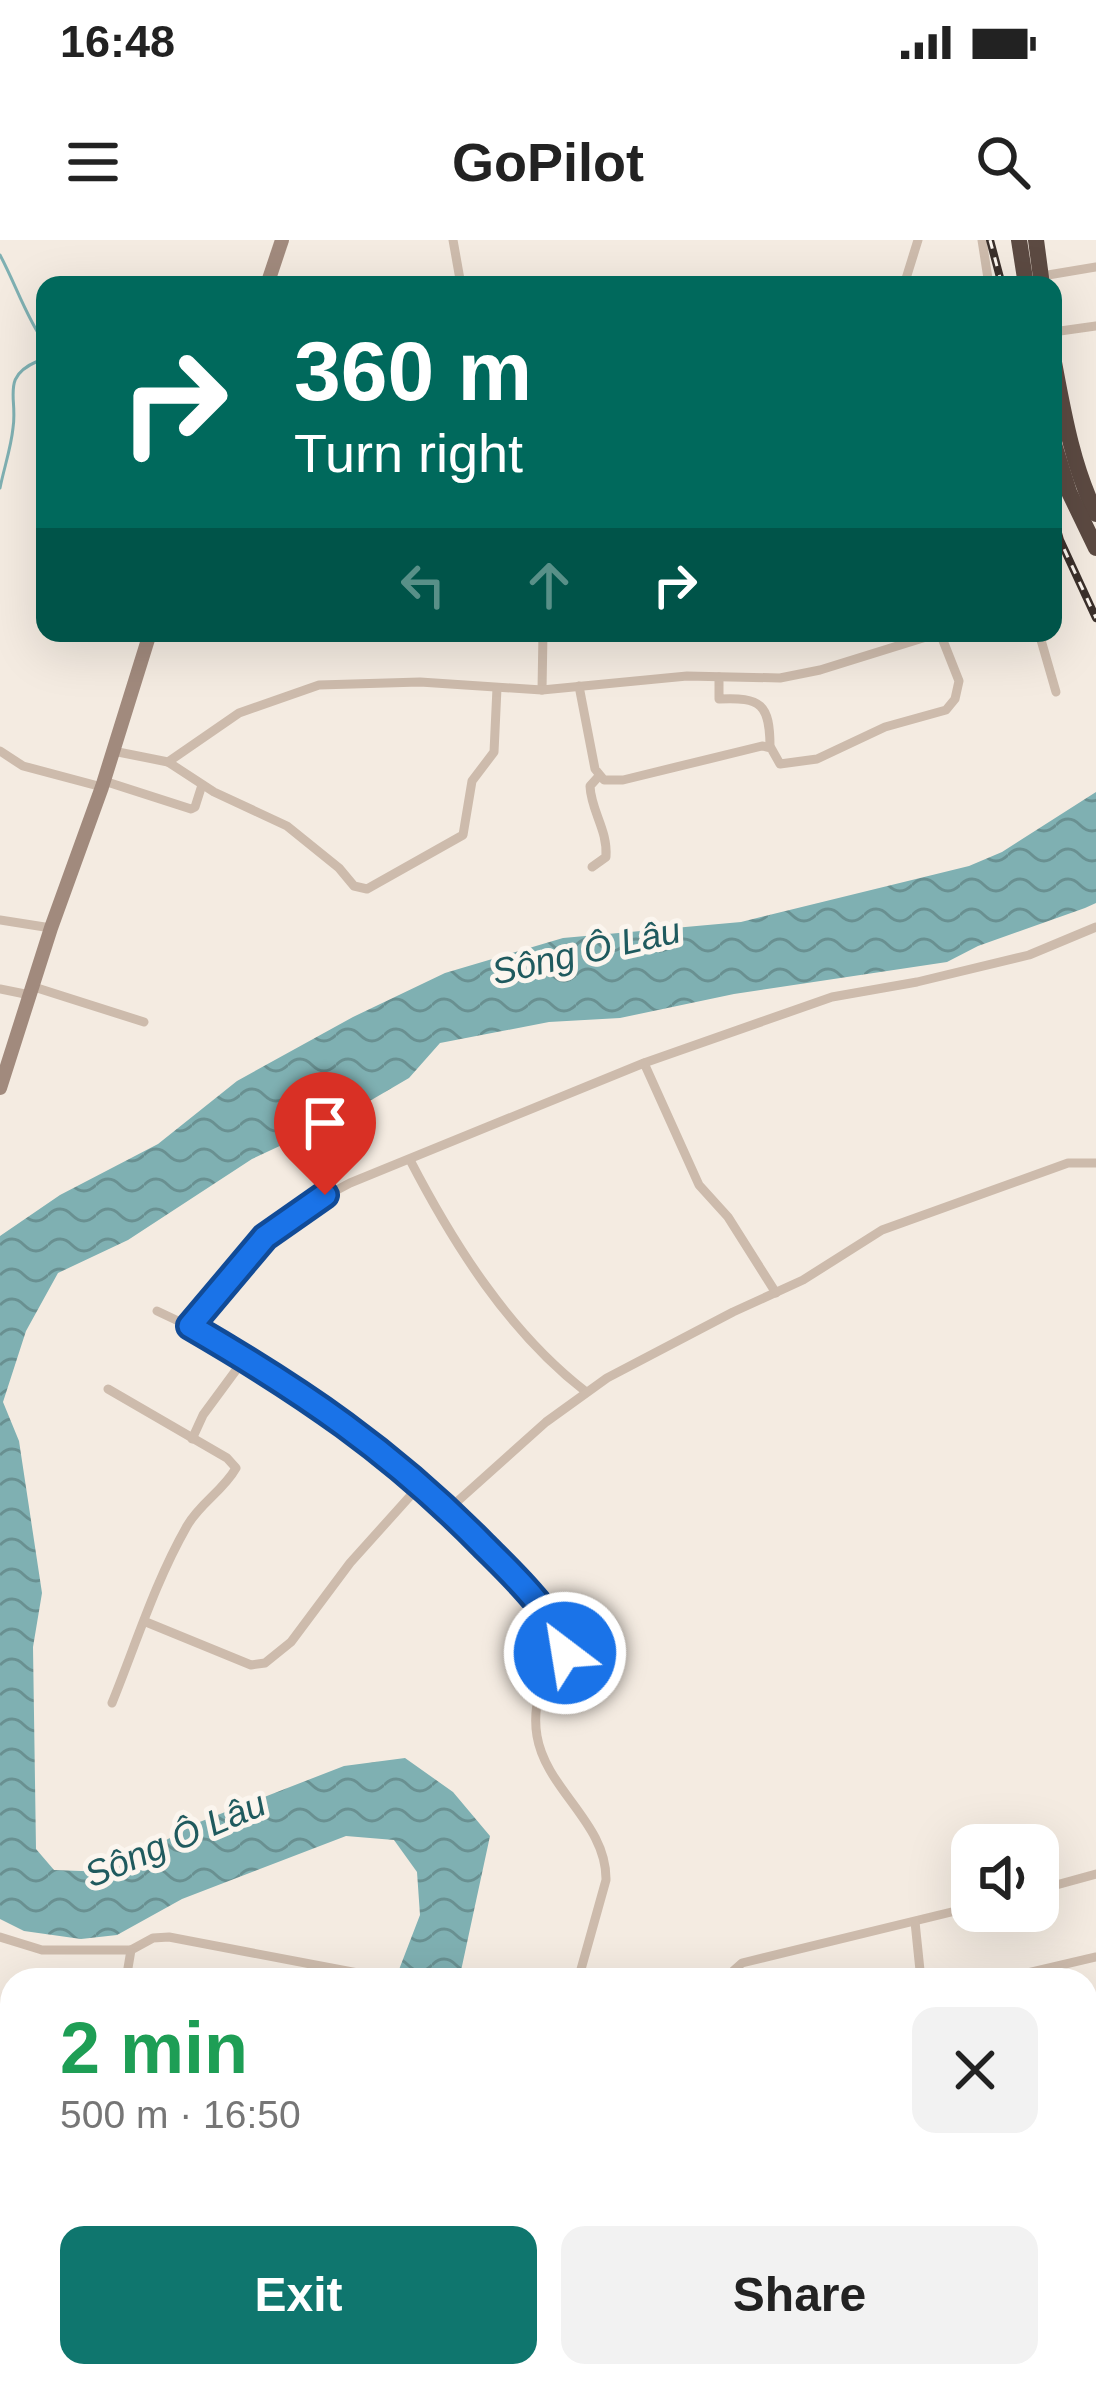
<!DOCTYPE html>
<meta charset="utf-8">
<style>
:root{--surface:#fff;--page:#f2f2f2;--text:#222;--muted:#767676;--accent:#0f766e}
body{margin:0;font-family:Arial,sans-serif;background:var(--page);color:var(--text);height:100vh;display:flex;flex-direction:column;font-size:45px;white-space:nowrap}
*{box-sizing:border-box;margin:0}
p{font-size:39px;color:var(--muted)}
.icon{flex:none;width:66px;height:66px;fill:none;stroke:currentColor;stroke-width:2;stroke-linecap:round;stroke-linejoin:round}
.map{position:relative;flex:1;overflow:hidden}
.drawer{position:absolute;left:0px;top:1728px;width:1098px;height:420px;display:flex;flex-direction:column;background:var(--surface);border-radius:36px 36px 0 0;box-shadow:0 12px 48px #0002}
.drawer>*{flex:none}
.banner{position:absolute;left:36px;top:36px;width:1026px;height:366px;border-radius:24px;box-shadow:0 12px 48px #0002;background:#00695c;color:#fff;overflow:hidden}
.controls{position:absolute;left:951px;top:1584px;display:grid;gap:24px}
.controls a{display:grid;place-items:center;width:108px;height:108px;border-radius:24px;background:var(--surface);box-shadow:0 12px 48px #0002;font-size:60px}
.pin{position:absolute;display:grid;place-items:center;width:102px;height:102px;color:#fff;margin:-123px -51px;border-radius:50% 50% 50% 0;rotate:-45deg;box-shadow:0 0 12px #0007}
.pin .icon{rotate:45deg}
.me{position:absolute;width:132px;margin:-66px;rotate:329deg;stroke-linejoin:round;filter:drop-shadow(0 0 9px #0008)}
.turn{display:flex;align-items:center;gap:42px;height:252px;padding:0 60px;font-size:54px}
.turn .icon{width:156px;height:156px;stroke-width:2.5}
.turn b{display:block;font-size:84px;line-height:102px}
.lanes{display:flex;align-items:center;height:114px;padding:0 60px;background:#0003;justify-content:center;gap:60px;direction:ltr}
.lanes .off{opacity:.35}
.round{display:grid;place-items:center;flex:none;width:126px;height:126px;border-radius:24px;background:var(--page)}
.summary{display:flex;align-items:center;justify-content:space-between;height:204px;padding:0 60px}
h1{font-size:72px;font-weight:800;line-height:90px;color:#1e9e55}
.cta{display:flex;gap:24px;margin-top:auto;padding:24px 60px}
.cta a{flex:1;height:138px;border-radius:24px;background:var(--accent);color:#fff;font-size:48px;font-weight:800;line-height:138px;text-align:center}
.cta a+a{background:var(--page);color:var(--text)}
.status{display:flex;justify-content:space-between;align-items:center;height:84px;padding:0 60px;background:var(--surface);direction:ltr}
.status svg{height:33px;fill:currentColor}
header{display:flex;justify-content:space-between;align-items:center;height:156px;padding:0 60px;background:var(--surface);font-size:54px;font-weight:800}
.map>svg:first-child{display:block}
.water{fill:url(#water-waves)}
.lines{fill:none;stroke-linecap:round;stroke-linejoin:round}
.stream{stroke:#7fb0b2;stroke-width:3}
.river{stroke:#7fb0b2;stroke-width:16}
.street{stroke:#cdbbac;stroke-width:9}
.secondary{stroke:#a18a7d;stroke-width:14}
.highway{stroke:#5c4a42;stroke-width:16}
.rail-casing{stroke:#3b302b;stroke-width:8}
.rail{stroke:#fbf5ee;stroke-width:3;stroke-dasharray:9;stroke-linecap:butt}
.route-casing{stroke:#114b97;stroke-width:30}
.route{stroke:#1a73e8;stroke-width:21}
.labels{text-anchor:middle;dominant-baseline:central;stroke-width:10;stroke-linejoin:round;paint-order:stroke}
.water-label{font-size:36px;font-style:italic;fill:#1f5a5e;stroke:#fbf5ee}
</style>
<div class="status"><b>16:48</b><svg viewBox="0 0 49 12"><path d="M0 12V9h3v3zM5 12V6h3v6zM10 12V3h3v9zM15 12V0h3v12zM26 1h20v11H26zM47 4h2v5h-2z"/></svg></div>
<header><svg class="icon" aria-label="menu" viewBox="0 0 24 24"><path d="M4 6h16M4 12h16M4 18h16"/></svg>GoPilot<svg class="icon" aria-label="search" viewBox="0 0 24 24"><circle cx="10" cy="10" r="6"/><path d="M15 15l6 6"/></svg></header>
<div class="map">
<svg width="1096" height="2148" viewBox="0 0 1096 2148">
<defs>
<pattern id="water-waves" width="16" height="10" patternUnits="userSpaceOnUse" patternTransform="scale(3)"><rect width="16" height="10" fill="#7fb0b2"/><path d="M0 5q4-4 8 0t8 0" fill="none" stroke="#699091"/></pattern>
</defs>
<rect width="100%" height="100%" fill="#f4ebe1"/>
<polygon class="water" points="1096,552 1096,663 1085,668 978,706 947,722 734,754 620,778 549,782 440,803 409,838 344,876 252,919 128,1000 58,1033 26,1091 3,1162 19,1201 42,1353 33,1407 36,1609 54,1630 108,1632 197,1583 344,1526 405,1518 453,1552 490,1596 459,1740 395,1740 420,1675 417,1632 394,1600 346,1596 182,1659 117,1695 81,1699 24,1691 0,1679 0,996 60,955 158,904 237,841 353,777 445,733 563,698 741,682 969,626 1002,612"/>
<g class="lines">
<g class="stream">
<path d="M0,15C16,45 26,77 45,104"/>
<path d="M0,248C4,228 11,208 13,188C18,157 0,137 38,121L45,106"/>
</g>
<polyline class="river" points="275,2148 282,2136"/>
<g class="street">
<polyline points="453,0 461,45"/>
<polyline points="982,0 989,45"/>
<polyline points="1042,36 1096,27"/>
<polyline points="904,45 918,0"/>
<polyline points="1053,92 1096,86"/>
<polyline points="1053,322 1053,335"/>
<polyline points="1039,393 1056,452"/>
<path d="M719,437V459C761,457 770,464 770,507"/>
<polyline points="579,446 595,529 604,540 623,540 762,506 771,508 780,524 817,519 885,487 946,470 955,459 959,441 940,393"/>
<polyline points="542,450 543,393"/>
<polyline points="0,511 23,526 102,547"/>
<polyline points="113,511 168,522 239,473 319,445 420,442 542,450 687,436 780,438 820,430 939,393"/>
<polyline points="168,522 214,552 287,586 339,628 354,646 367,649 463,595 472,541 494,512 497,448"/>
<polyline points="104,541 191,569 195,567 202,545"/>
<path d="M592,627L606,617C608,590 591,571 590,546L599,536"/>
<polyline points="0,680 51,688"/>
<polyline points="34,747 144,782"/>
<polyline points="0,749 30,755"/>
<polyline points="644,823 699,945 728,977 776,1053"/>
<path d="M410,920C454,1005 509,1092 585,1151"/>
<path d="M157,1071C266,1120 359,1194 450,1268"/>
<polyline points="190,1086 265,997 303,968 350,943 644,823 832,757 917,742 1029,715 1096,687"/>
<path d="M108,1149L227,1218L236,1228C223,1251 200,1263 187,1286C155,1342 136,1404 112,1463"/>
<polyline points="192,1199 203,1175 245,1118"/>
<polyline points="146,1382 251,1425 265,1423 291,1402 350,1323 421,1244"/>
<polyline points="1038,1650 1096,1634"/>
<polyline points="915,1682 921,1740"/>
<polyline points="0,1697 42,1710 131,1710"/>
<polyline points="126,1740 131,1710 153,1698 169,1697 363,1734 365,1740"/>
<path d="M578,1740L606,1640C607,1583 546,1550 537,1496C534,1478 536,1455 546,1440C555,1428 564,1424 565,1408L523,1346L450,1268L546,1182L607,1138L733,1072L803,1040L882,990L1068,923H1096"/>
<polyline points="732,1740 733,1731 742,1723 972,1667"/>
<polyline points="997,1740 1096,1717"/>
<polyline points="0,1953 12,1955"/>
<polyline points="0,2115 12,2117"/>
<polyline points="77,2136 109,2148"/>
<polyline points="219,2148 224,2136"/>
<polyline points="570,2148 572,2136"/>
</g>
<g class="secondary">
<polyline points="267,45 282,0"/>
<polyline points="0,848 51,688 102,547 150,393"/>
</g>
<g class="highway">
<polyline points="1019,0 1026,45"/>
<polyline points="1036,0 1042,45"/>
<path d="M1053,117C1063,170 1072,225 1096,274"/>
<polyline points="1053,201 1069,252 1096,308"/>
</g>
<defs>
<g id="rail">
<polyline points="990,0 1002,45"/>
<polyline points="1053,275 1060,300 1096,378"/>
</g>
</defs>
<use href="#rail" class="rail-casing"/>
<use href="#rail" class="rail"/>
</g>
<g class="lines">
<defs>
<path id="route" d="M325,955L265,997L190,1086C302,1151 392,1212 483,1305C511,1333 556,1374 565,1413"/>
</defs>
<use href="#route" class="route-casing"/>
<use href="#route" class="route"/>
</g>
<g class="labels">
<g class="water-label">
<text transform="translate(586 711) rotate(-13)">Sông Ô Lâu</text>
<text transform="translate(175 1599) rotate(-23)">Sông Ô Lâu</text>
</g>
</g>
</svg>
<div class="controls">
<a><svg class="icon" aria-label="sound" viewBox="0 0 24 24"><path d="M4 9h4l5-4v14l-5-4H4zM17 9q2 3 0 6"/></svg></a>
</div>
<div class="pin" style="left:325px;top:955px;background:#d93025"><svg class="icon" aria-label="arrive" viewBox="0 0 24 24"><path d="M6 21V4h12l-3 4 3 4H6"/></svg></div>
<svg class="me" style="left:565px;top:1413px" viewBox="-20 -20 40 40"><circle r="17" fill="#1a73e8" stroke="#fff" stroke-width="3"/><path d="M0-11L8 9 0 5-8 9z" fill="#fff"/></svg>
<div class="banner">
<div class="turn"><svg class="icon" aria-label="right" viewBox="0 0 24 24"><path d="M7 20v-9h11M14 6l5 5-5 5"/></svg><div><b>360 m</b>Turn right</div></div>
<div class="lanes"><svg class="icon off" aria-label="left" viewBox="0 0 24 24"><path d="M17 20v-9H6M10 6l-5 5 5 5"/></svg><svg class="icon off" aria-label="ahead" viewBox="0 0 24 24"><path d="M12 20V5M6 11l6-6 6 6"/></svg><svg class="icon" aria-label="right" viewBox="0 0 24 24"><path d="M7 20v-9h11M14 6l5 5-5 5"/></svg></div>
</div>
<section class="drawer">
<div class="summary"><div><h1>2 min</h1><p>500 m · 16:50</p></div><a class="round"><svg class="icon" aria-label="close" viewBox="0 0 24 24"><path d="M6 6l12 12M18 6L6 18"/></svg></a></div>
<div class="cta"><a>Exit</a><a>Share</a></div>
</section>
</div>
